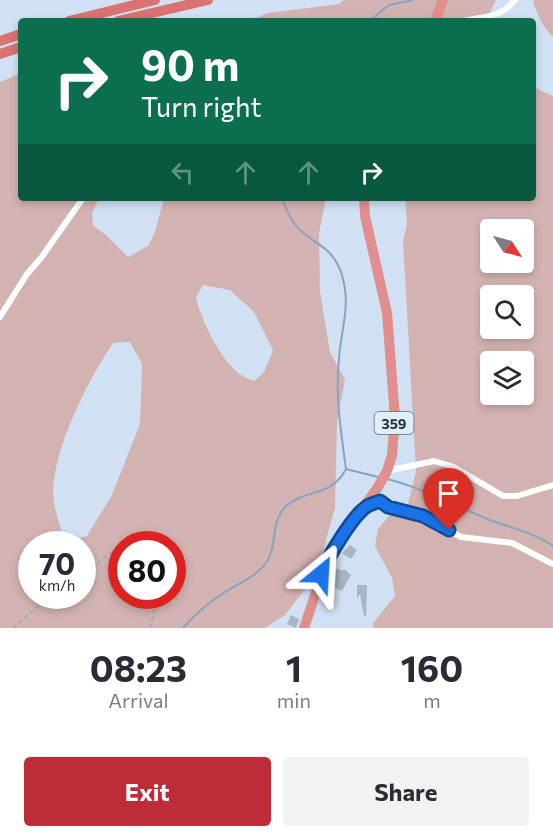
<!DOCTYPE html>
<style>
:root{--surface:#fff;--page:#f2f2f3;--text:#2b2b33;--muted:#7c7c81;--accent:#bc2c39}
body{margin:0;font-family:Commissioner,sans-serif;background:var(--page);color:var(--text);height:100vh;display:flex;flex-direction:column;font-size:22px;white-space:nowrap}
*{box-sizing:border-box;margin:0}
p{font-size:20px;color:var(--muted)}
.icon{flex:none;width:33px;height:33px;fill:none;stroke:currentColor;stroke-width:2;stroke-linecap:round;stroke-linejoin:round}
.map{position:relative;height:628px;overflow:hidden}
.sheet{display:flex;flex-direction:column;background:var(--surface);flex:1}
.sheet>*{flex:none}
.top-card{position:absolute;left:18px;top:18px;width:518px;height:183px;border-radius:6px;box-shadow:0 3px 9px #0003;background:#0b6e4f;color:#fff;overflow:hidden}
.needle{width:39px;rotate:126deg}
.controls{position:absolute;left:480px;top:219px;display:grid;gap:12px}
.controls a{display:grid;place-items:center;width:54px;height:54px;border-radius:6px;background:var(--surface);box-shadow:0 3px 9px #0003;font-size:30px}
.speed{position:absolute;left:18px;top:531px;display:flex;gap:12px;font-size:30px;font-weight:700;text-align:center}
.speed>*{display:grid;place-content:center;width:78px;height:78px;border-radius:50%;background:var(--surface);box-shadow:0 3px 9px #0003;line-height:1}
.speed small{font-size:15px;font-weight:400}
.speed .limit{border:9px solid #d22;background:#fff;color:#111}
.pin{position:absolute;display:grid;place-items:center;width:51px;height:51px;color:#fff;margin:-62px -26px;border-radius:50% 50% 50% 0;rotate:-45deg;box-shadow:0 0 6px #0007}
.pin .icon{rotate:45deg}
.me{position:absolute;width:66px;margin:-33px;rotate:27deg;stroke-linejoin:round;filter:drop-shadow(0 0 4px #0008)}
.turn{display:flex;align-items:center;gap:21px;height:126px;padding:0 24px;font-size:27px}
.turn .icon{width:78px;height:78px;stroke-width:2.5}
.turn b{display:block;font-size:42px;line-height:51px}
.lanes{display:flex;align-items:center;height:57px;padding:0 24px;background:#0003;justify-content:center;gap:30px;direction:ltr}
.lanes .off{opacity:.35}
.eta{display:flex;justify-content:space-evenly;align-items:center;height:102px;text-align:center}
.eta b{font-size:36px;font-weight:700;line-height:42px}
.cta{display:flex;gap:12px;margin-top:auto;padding:12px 24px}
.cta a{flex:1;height:69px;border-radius:6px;background:var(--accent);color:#fff;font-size:24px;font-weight:700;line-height:69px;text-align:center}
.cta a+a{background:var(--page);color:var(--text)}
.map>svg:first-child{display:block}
.green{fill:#d3b3b1;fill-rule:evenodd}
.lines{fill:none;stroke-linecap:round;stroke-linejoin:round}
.stream{stroke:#88a2c1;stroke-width:2}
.building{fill:#a6b6c7}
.path{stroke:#9ba8b6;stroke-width:1.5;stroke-dasharray:4.5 3;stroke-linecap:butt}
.minor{stroke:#fff;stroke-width:6}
.trunk{stroke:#e08e8e;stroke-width:10}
.motorway{stroke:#d97271;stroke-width:10}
.route-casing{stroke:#114b97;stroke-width:15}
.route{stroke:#1a73e8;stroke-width:10}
.labels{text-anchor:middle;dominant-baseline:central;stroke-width:4.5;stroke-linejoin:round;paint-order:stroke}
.shield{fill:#e1eefc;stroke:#616972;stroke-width:1.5}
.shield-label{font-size:14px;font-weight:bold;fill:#2a3037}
</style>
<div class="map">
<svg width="553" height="628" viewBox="0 0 553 628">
<rect width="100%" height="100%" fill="#d1e1f3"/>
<g class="green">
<polygon points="344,0 496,0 486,21 248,21 268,13 339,4"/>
<path d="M533,0H553V37C542,27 537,14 533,0Z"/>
<path d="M21,73V198H99L92,213L93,225L107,236L128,257L148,246L155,232L164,198H326L319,233L320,291L330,352L345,380L337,421L335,508L316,575L285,615L265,628H0V82ZM203,285L230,290L254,312L273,350L264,372L254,381C249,378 241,376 237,372C220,358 200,318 196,297ZM130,342L142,364L140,424L112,495L87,536L72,540L63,535C57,517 51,499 54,480C60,436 89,379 113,343ZM32,544H82V596H32ZM122,544H172V596H122Z"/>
<path d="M533,87L553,96V628H373V623L395,596L392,578L375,546L378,529L390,515L407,508L416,471L403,241L407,224L405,198H532ZM490,230H524V262H490ZM490,296H524V328H490ZM490,362H524V394H490Z"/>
</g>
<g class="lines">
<g class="stream">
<polyline points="370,21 389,5 413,0"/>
<polyline points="346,469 378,477"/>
<path d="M387,479C423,488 455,506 490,520C511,528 535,533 553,546"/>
<path d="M183,628C195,614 209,602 225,592C239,583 256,577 266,563C278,546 270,523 285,507C305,488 331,498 346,469C341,432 335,395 339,359C341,327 352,305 341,272C330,242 309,244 294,223C289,216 285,206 282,198"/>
</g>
</g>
<g class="building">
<polygon points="350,545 357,550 351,559 342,553"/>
<polygon points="337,568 342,571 344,569 351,575 342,591 329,585"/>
<polygon points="357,585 367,585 366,616 364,616 360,594 357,598"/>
<polygon points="291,615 299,619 296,628 287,624"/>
</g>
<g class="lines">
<g class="path">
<path d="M82,580C92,569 106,550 122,550"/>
<polyline points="13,628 37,607 63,596"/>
<polyline points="150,628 158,596"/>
</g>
<g class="minor">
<path d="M464,21C485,16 501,18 515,0"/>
<polyline points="0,317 27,274 41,258 83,198"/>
<polyline points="387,471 434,461 454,467 503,496 517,496 553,485"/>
<polyline points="365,507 380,501 389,507 423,516 461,537 512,543 553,564"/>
</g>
<g class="trunk">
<polyline points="435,21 443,0"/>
<polyline points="304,628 327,559 378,487 387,471 392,455 395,418 387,313 365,216 364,198"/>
</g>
<g class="motorway">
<polyline points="69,21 155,0"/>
<polyline points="118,21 208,0"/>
<polyline points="0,41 21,34"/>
<polyline points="0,54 21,47"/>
</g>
</g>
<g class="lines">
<defs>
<path id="route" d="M321,574C328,557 352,517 366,507C370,504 375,503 380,501L388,507L423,516L449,530"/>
</defs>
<use href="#route" class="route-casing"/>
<use href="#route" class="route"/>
</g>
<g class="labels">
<rect class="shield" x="374.5" y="412" width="39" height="22" rx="4.5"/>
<g class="shield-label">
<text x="394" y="423">359</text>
</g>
</g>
</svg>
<div class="controls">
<a><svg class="needle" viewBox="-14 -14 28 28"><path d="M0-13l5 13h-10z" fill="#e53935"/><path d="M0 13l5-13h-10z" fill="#7c7c81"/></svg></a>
<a><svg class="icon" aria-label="search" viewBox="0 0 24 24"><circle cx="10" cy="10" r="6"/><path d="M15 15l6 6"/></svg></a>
<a><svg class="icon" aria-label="layers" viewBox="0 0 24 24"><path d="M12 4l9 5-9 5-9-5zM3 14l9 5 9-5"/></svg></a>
</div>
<div class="speed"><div>70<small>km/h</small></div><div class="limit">80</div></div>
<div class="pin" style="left:449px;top:530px;background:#d93025"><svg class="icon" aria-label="arrive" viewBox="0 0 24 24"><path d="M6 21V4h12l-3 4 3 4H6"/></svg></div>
<svg class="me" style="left:321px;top:574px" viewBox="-20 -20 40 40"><path d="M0-17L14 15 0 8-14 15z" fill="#1a73e8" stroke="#fff" stroke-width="4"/></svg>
<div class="top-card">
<div class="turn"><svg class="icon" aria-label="right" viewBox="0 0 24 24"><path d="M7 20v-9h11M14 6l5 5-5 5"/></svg><div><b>90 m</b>Turn right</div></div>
<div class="lanes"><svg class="icon off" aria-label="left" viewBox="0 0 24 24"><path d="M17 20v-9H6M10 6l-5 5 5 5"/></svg><svg class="icon off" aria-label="ahead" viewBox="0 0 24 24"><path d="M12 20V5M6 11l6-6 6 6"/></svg><svg class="icon off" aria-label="ahead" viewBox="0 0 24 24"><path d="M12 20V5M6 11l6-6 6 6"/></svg><svg class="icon" aria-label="right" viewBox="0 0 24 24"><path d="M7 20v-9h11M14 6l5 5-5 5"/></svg></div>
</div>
</div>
<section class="sheet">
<div class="eta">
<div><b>08:23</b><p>Arrival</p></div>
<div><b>1</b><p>min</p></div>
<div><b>160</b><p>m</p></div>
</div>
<div class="cta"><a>Exit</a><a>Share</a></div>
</section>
